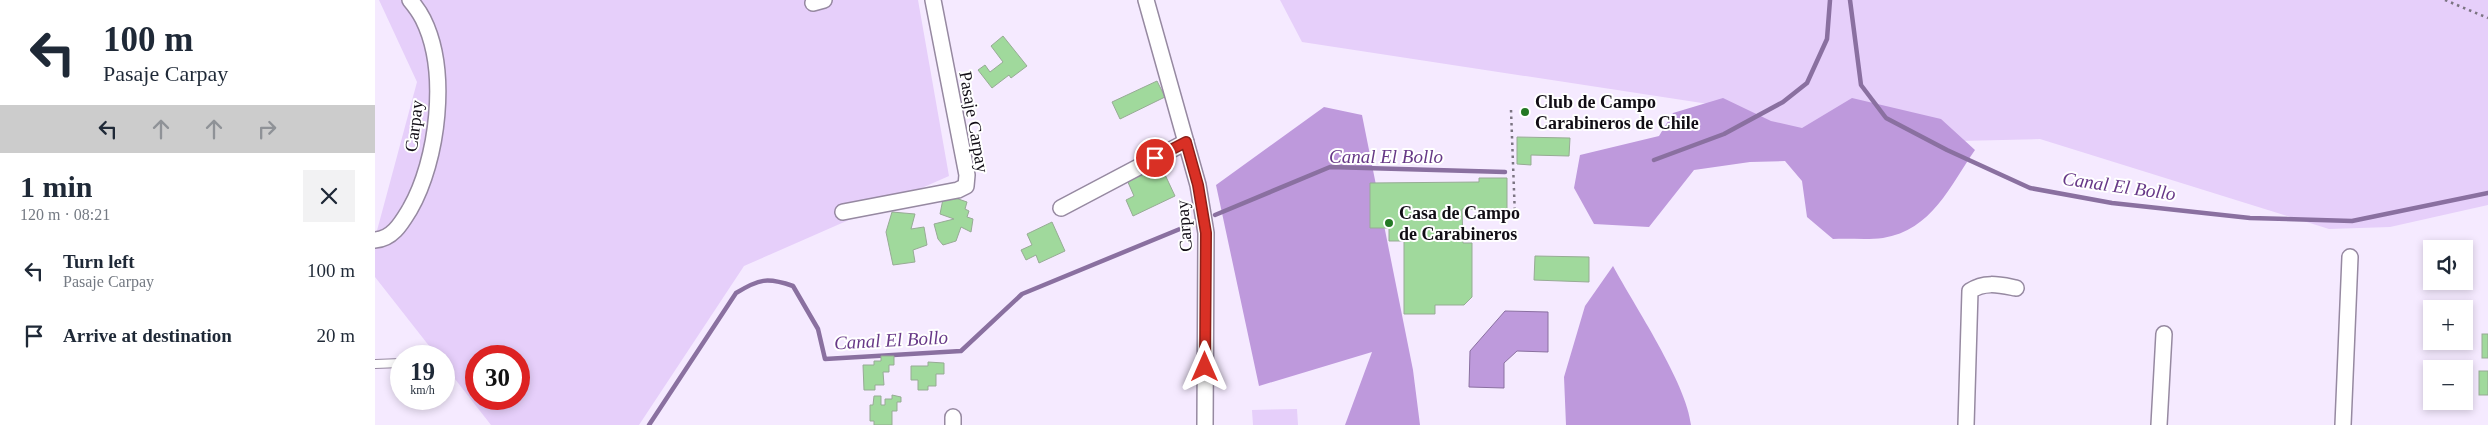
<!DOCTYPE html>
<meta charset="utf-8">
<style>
:root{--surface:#fff;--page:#f2f2f3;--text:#1f2937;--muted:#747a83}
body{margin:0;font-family:Georgia,serif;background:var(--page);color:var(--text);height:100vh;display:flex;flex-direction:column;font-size:19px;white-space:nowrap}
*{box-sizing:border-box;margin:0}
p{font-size:16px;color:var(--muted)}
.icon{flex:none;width:28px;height:28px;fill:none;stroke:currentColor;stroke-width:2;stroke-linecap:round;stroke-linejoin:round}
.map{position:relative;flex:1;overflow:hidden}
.panel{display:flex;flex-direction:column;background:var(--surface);width:375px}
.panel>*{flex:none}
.top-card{background:#fff;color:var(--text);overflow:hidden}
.controls{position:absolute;left:2048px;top:240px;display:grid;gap:10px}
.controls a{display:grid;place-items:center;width:50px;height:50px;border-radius:0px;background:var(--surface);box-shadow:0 2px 8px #0003;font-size:25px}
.speed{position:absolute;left:15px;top:345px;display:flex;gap:10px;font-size:25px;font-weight:700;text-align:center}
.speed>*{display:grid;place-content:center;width:65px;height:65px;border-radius:50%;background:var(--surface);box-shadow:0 2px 8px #0003;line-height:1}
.speed small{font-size:12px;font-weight:400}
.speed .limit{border:8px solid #d22;background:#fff;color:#111}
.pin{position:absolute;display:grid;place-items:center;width:42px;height:42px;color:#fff;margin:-21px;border:2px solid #fff;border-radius:50%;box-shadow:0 1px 5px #0007}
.me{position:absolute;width:55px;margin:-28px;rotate:0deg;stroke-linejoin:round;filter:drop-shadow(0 0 4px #0008)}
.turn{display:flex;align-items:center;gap:18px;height:105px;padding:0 20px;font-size:22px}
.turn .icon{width:65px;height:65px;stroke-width:2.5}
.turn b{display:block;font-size:35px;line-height:42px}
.lanes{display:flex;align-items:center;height:48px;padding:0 20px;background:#0003;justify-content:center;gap:25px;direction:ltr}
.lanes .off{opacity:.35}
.round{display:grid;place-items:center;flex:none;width:52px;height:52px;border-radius:0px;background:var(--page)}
.head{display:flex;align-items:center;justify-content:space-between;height:85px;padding:0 20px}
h1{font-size:30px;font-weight:600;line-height:38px}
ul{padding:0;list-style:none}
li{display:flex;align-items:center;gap:15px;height:65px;padding:0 20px}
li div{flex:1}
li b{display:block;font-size:19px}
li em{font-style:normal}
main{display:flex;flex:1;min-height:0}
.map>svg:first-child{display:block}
.green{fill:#e6cffa;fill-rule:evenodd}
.forest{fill:#be99dc}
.water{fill:#be9adc;stroke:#8a70a0}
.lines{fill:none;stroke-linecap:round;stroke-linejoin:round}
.stream{stroke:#8a70a0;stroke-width:4.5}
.building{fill:#a0d99c;stroke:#97ab95}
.service-casing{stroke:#9689a1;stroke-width:10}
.minor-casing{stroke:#9689a1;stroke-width:18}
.path{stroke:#7b7482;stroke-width:2.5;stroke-dasharray:2.5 4;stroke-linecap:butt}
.service{stroke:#fff;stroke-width:8}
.minor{stroke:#fff;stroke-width:15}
.route-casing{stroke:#8d1f18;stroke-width:12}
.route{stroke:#d93025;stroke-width:9}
.poi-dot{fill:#247824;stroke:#fff;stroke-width:2}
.labels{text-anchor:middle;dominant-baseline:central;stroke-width:4;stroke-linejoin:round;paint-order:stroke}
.poi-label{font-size:18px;font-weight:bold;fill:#110d15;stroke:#fff;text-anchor:start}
.street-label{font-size:18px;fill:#110d15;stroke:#fff}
.water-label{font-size:19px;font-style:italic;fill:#673887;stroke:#fff}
</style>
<main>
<section class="panel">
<div class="top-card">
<div class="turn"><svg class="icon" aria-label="left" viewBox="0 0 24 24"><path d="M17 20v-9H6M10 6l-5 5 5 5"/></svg><div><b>100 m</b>Pasaje Carpay</div></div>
<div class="lanes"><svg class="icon" aria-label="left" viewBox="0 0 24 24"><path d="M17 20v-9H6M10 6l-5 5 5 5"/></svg><svg class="icon off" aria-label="ahead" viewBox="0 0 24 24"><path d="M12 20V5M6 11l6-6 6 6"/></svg><svg class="icon off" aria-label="ahead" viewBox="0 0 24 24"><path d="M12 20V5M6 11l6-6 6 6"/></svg><svg class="icon off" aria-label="right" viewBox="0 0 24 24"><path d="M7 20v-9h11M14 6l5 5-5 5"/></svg></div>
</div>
<div class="head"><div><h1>1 min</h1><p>120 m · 08:21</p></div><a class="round"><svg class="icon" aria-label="close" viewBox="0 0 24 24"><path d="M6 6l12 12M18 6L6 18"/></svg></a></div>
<ul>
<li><svg class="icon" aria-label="left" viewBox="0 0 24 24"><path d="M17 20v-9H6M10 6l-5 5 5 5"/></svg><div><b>Turn left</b><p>Pasaje Carpay</p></div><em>100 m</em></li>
<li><svg class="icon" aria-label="arrive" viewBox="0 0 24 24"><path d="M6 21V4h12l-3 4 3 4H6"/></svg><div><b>Arrive at destination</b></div><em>20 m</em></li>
</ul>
</section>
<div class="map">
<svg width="2113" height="425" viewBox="0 0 2113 425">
<rect width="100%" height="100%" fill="#f5eaff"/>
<g class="green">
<path d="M4,0H543L574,176L369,266L264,425H116L69,365V356H62L0,277V238L42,82ZM101,356H144V399H101Z"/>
<polygon points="905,0 2113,0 2113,205 2015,227 1954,229 1665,139 1414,145 1340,105 927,42"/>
<polygon points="922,409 923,425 878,425 877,410"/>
</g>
<g class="forest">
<path d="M1348,98L1396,121L1427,128L1477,98L1566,119L1600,150C1575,186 1557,230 1508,238C1492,240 1474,238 1458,239L1432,217L1427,181L1410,161L1375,162L1319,170L1274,227L1219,224L1199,188L1205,155L1284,136L1298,113Z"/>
<polygon points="949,107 987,115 1038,370 1045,425 970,425 997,352 884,386 841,185"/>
<path d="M1238,266C1259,305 1312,384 1316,425H1191L1189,377L1210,306Z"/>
</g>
<polygon class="water" points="1130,311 1173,312 1173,352 1142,351 1129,363 1129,388 1094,387 1095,351"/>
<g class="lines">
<g class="stream">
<polyline points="1475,0 1486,85 1511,118 1572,150 1655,188 1737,203 1875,218 1977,221 2113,193"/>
<polyline points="1279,160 1349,134 1408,102 1432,83 1452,39 1455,0"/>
<polyline points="840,215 955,167 1130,172"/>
<path d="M274,425L361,293C384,279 392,277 418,286L443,329L450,359L586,351L647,294L817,224"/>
</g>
</g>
<g class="building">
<polygon points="628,36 652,66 636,78 634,75 617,88 603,70 610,65 615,72 628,62 616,46"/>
<polygon points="782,81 790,97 745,119 737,102"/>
<polygon points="1142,137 1195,138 1194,156 1156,155 1156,165 1142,164"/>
<polygon points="785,164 800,196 758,216 751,200 759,196 752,180"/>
<polygon points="1104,178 1132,178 1132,219 1106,219 1106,209 1087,209 1088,243 1097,243 1097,297 1089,305 1060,305 1060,314 1029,314 1029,241 1014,241 1014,228 995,228 995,183 1104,182"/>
<polygon points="569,194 592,202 590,209 594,211 592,217 598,219 596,232 586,227 581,241 568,245 563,239 559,224 579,219 565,214"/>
<polygon points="517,212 540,214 536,229 549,227 552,245 538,250 540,262 518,265 511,232"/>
<polygon points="677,222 690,251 664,263 661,255 651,260 646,250 657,245 652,234"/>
<polygon points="1160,256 1214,257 1214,282 1159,280"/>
<rect x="2107" y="334" width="6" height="24"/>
<polygon points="506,356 519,356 519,365 514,365 514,372 508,372 509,385 500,385 500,390 489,390 488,365 499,365 499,361 506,361"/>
<polygon points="553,362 569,363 569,374 561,374 561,386 553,386 553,390 543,390 543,380 536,380 536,366 553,366"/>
<rect x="2104" y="371" width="9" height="24"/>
<polygon points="517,395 526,397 526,402 522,402 522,411 517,411 517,425 499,425 499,421 495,421 495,405 498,405 499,396 506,396 506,405 510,405 510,399 517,399"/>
</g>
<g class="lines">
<defs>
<polyline id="service" points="0,364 26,363"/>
<g id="minor">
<polyline points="771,0 823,185 831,233 830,425"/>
<polyline points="438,3 449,0"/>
<polyline points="686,208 811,142"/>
<polyline points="468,212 583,190 591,186 592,175 558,0"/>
<path d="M0,240C18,239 27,222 35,209C63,160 74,71 48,19C45,13 40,6 35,0"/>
<polyline points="578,425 578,417"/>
<path d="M1591,425L1595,291C1610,281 1625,285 1641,288"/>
<polyline points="1784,425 1789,334"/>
<polyline points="1968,425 1975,257"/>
</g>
</defs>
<use href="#service" class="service-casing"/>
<use href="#minor" class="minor-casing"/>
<g class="path">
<polyline points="2070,0 2113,18"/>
<polyline points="1136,110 1140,217"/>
</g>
<use href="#service" class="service"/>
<use href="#minor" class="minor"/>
</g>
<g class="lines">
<defs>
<polyline id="route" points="780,158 811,142 823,185 831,233 830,367"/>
</defs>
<use href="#route" class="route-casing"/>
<use href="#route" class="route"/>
</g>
<g class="poi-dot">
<circle cx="1150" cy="112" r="5"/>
<circle cx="1014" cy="223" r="5"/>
</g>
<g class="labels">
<g class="poi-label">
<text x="1160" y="102">Club de Campo<tspan x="1160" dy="21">Carabineros de Chile</tspan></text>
<text x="1024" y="213">Casa de Campo<tspan x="1024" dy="21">de Carabineros</tspan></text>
</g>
<g class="street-label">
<text transform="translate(599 122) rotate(80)">Pasaje Carpay</text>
<text transform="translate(39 126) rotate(-83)">Carpay</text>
<text transform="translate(809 226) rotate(-95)">Carpay</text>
</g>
<g class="water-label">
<text x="1011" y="156">Canal El Bollo</text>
<text transform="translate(1744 186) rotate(8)">Canal El Bollo</text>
<text transform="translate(516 340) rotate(-3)">Canal El Bollo</text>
</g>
</g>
</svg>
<div class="controls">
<a><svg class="icon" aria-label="sound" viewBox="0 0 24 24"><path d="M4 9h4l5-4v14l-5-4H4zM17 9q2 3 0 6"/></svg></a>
<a>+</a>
<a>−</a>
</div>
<div class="speed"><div>19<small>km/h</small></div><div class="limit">30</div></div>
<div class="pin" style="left:780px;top:158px;background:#d93025"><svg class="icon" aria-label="arrive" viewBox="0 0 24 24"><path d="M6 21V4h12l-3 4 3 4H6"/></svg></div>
<svg class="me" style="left:830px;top:367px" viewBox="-20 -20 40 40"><path d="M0-17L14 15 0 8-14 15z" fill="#d93025" stroke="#fff" stroke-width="4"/></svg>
</div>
</main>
